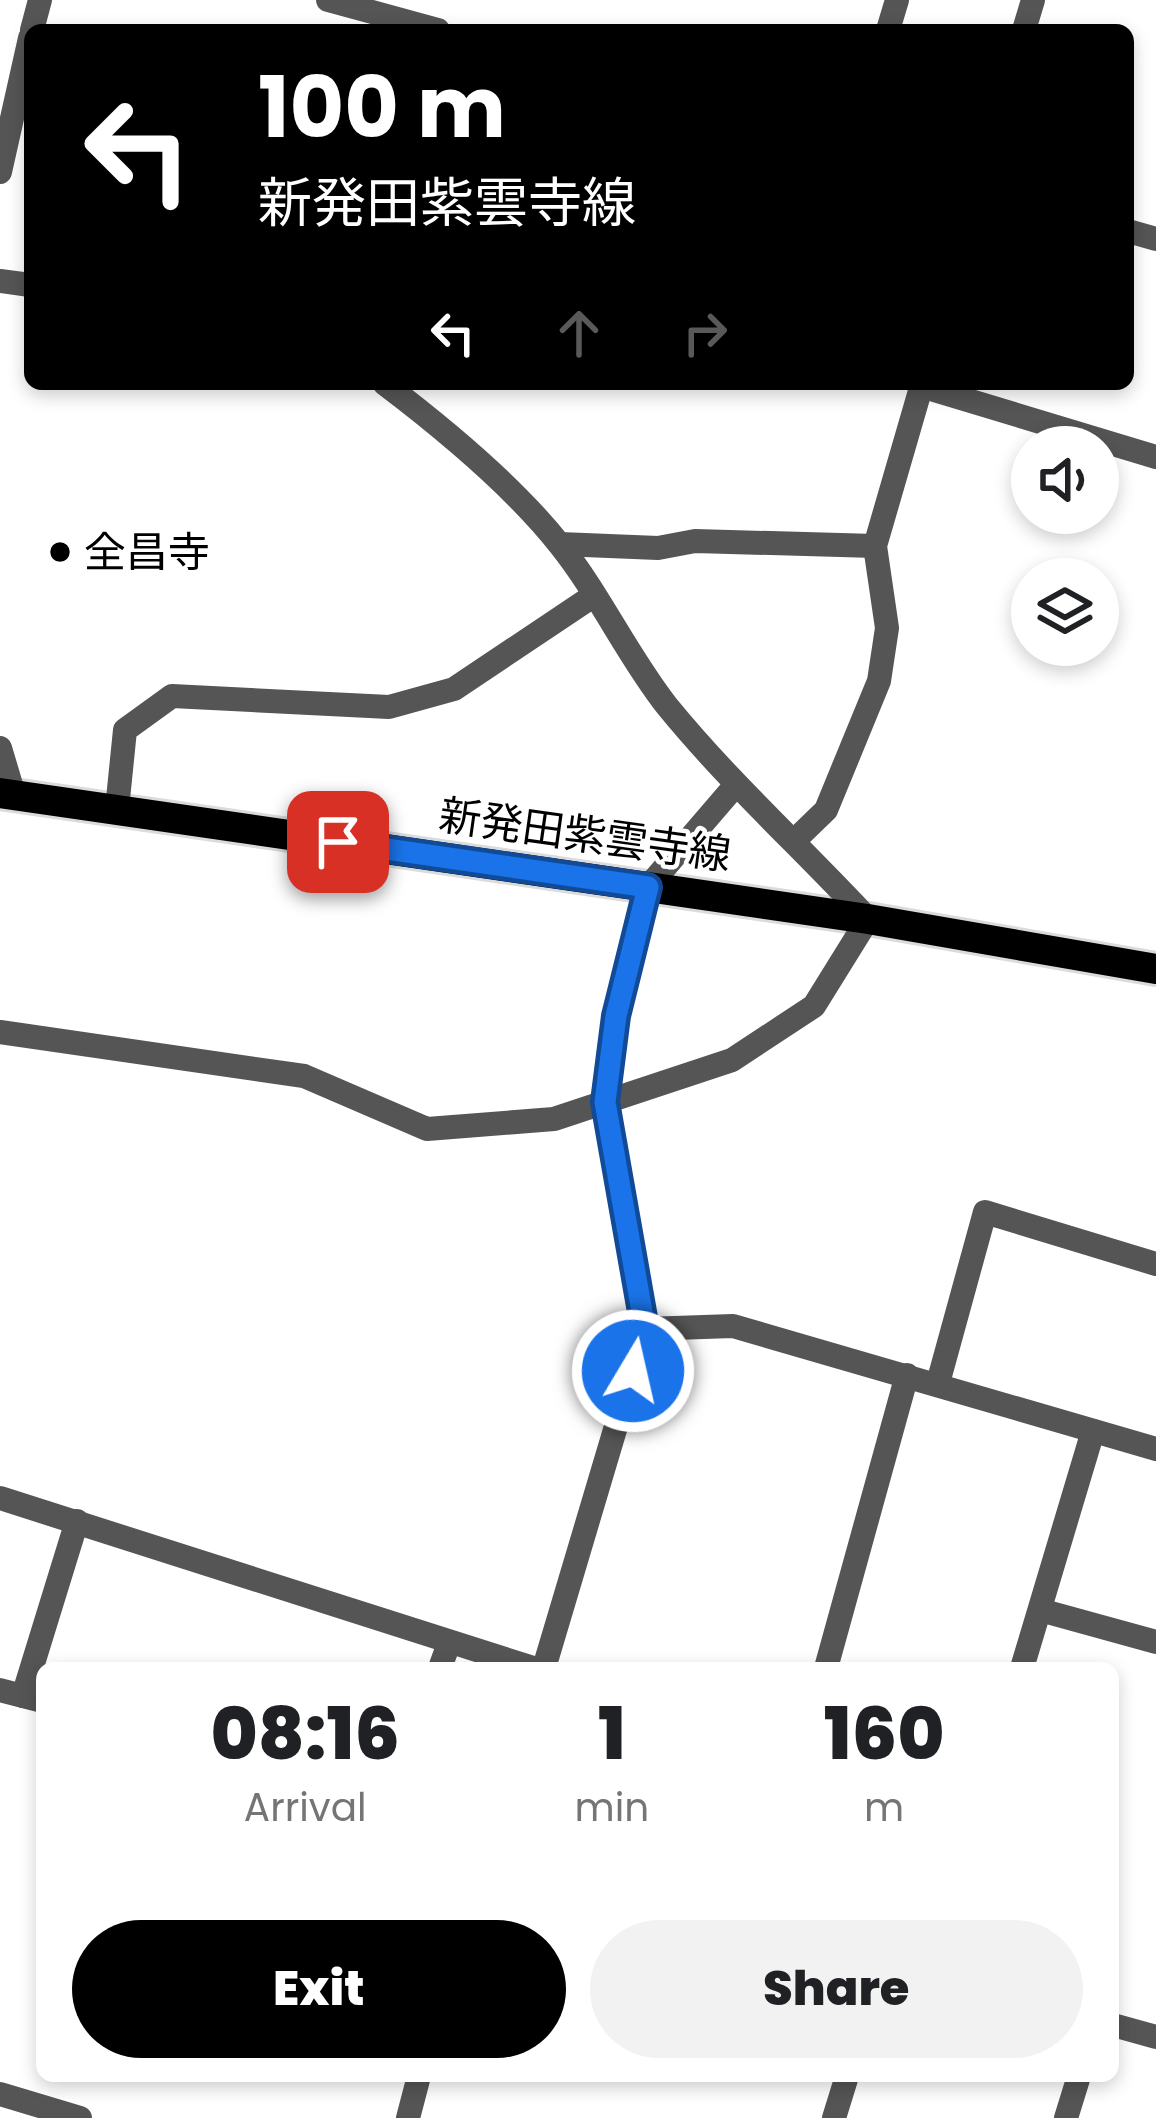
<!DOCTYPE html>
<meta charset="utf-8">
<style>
:root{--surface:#fff;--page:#f2f2f2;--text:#202124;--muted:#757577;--accent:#000}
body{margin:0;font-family:Poppins,"Noto Sans JP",sans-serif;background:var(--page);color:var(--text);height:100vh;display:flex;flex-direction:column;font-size:45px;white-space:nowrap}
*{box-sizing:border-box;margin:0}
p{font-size:39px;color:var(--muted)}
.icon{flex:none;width:66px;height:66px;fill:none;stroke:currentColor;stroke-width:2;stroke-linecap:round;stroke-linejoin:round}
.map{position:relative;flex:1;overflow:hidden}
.details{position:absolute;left:36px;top:1662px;width:1083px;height:420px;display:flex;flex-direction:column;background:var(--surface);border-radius:18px;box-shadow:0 6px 18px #0003}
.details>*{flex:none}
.hud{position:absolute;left:24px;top:24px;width:1110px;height:366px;border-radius:18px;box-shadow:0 6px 18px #0003;background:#000;color:#fff;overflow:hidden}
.controls{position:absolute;left:1011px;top:426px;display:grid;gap:24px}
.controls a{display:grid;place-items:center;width:108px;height:108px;border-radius:50%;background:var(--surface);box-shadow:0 6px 18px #0003;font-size:60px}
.pin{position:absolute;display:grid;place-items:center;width:102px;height:102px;color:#fff;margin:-51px;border-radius:24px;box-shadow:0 6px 18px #0006}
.me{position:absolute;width:132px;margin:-66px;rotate:9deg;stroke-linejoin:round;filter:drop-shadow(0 0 9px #0008)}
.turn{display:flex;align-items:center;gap:42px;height:252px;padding:0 36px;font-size:54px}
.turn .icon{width:156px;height:156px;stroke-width:2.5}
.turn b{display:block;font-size:84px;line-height:102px}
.lanes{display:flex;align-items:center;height:114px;padding:0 36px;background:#0003;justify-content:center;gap:60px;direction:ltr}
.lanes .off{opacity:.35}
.eta{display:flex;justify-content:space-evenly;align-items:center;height:204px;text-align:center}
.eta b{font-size:72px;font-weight:800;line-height:84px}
.primary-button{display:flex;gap:24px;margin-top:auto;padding:24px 36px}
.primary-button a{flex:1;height:138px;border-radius:72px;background:var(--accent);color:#fff;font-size:48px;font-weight:800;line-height:138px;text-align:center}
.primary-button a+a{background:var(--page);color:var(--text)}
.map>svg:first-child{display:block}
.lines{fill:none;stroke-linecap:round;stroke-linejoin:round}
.primary-casing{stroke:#dbdbdb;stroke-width:36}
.street{stroke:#555;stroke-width:24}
.primary{stroke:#000;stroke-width:30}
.route-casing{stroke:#114b97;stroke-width:30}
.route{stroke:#1a73e8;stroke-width:21}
.poi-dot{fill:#000;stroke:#fff;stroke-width:4.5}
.labels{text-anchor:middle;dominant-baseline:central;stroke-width:9;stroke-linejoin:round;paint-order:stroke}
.poi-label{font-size:42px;fill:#000;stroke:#fff;text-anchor:start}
.street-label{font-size:42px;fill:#000;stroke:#fff}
</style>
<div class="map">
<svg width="1156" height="2118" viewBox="0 0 1156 2118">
<rect width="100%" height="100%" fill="#fff"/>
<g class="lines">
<defs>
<polyline id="primary" points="0,793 868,919 1156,969"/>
</defs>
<use href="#primary" class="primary-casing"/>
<g class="street">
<polyline points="328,0 438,30"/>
<polyline points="32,30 40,0"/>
<polyline points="888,30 897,0"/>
<polyline points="1024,30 1033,0"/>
<polyline points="0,172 30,38"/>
<polyline points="1128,231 1156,239"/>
<polyline points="0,281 30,285"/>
<polyline points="921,386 1156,457"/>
<polyline points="560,544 658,548 695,541 875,546"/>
<polyline points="0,748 14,795"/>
<polyline points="117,809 125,730 172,696 389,707 454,689 593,596"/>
<polyline points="795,840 826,810 879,681 887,628 875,546 922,384"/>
<path d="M0,1032L304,1076L427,1129L554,1119L732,1060L814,1006L868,919C801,847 729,782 667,706C627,655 600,595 560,545C515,488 443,428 385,384"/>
<polyline points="645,1329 733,1326 1156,1449"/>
<polyline points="938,1383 985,1212 1156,1264"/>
<polyline points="0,1498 533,1668"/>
<polyline points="1040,1610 1156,1642"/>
<polyline points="440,1668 449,1643"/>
<polyline points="544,1668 645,1329 605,1103 616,1016 648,887 734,787"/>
<polyline points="826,1668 907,1375"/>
<polyline points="1022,1668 1093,1431"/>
<polyline points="0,1690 42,1701"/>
<polyline points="23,1696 77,1521"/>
<polyline points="1113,2025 1156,2037"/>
<polyline points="0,2094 80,2118"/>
<polyline points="408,2118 419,2076"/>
<polyline points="834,2118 847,2076"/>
<polyline points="1066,2118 1079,2076"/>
</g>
<use href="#primary" class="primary"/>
</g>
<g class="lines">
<defs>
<polyline id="route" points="338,842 648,887 616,1016 605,1102 645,1329 633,1371"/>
</defs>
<use href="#route" class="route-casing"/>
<use href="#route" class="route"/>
</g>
<circle class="poi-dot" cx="60" cy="552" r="12"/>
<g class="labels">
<g class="poi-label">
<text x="84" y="552">全昌寺</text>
</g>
<g class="street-label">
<text transform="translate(585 835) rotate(8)">新発田紫雲寺線</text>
</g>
</g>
</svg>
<div class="controls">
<a><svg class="icon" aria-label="sound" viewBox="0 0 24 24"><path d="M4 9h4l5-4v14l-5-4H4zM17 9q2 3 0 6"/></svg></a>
<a><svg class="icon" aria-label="layers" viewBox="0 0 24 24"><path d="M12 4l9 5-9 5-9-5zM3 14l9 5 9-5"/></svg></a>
</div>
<div class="pin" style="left:338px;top:842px;background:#d93025"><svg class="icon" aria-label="arrive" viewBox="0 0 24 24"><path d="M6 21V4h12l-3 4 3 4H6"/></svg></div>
<svg class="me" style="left:633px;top:1371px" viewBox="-20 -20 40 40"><circle r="17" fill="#1a73e8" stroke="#fff" stroke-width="3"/><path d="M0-11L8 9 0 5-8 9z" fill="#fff"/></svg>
<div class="hud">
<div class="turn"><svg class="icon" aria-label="left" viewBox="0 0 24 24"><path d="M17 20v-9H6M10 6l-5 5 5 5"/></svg><div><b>100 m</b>新発田紫雲寺線</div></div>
<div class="lanes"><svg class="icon" aria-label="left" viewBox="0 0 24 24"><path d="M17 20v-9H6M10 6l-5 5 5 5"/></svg><svg class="icon off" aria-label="ahead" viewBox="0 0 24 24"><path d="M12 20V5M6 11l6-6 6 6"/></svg><svg class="icon off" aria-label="right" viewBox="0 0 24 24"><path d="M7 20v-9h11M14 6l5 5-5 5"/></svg></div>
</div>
<section class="details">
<div class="eta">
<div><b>08:16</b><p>Arrival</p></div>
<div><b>1</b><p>min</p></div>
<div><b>160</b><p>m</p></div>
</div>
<div class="primary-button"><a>Exit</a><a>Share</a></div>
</section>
</div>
